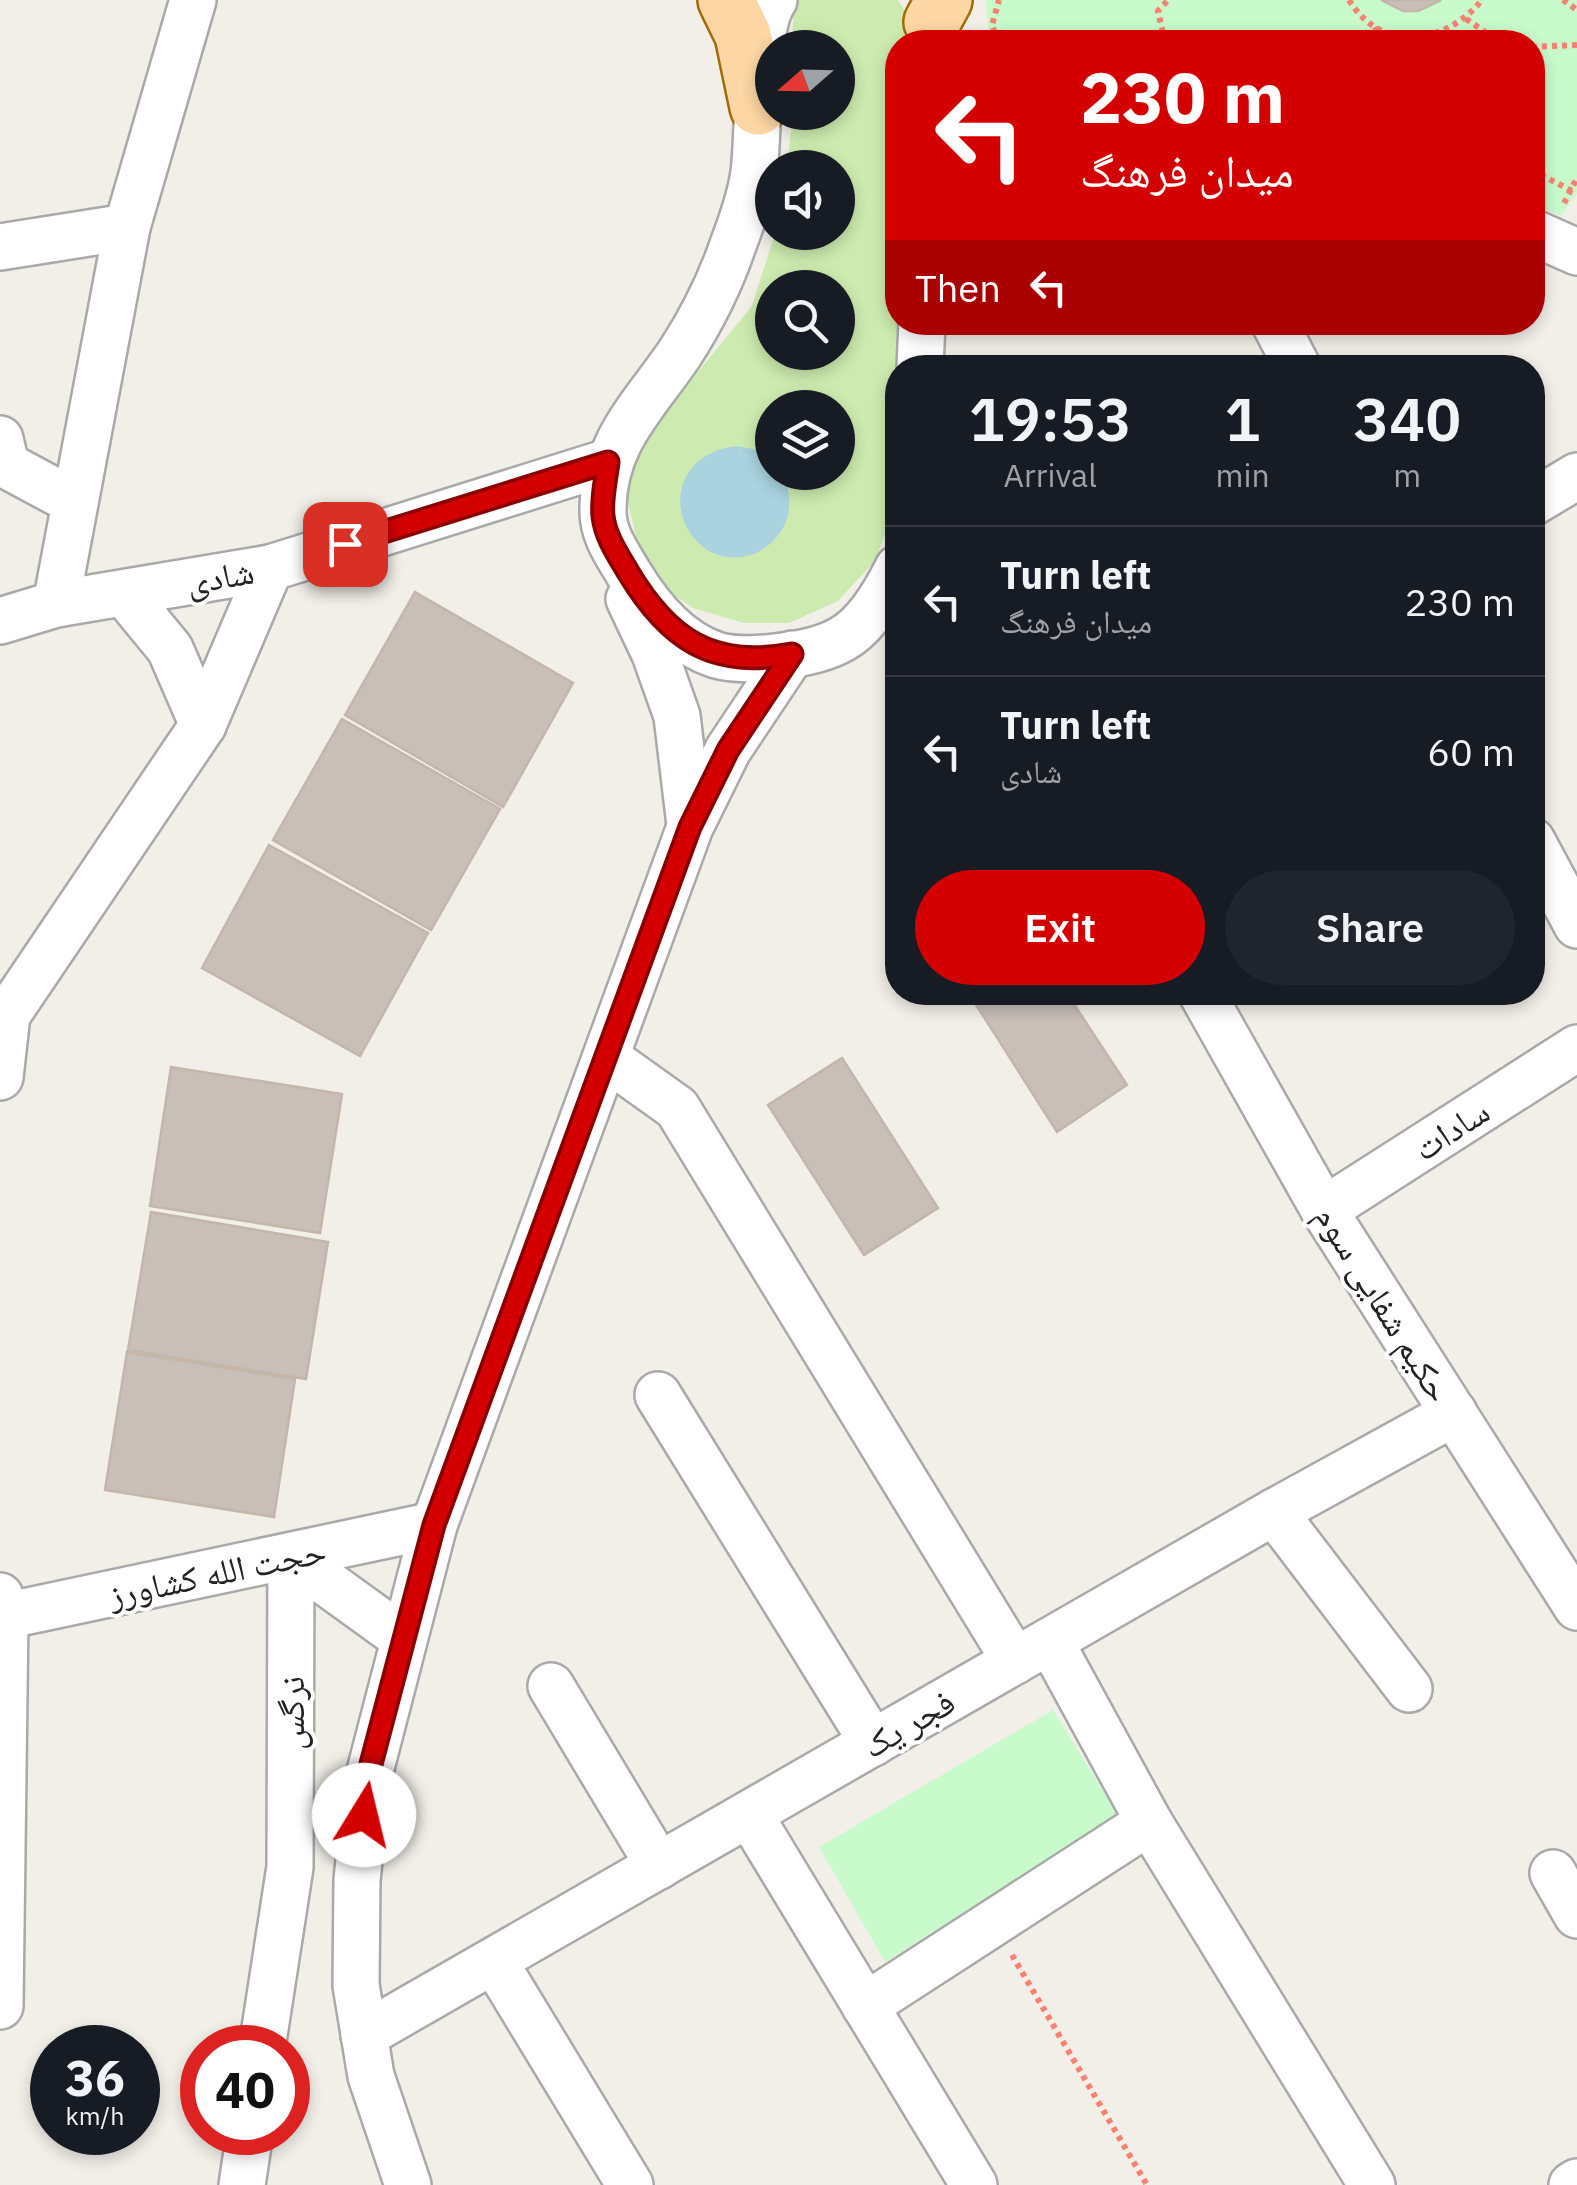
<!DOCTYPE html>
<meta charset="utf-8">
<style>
:root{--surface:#171b24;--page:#20242c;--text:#f1f3f6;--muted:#9ea1a6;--line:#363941;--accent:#d40000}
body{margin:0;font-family:"IBM Plex Sans","Noto Naskh Arabic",sans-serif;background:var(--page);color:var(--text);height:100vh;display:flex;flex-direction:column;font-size:38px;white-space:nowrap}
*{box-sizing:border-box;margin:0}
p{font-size:32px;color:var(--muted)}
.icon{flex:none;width:55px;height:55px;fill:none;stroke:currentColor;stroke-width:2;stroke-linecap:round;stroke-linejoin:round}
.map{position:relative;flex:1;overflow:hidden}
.panel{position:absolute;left:885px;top:355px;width:660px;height:650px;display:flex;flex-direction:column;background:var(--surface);border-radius:40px;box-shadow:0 5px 15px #0003}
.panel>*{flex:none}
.guide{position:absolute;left:885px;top:30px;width:660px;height:305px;border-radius:40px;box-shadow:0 5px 15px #0003;background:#d40000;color:#fff;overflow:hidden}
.needle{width:65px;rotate:250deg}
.buttons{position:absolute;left:755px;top:30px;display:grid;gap:20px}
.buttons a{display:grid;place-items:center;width:100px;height:100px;border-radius:50%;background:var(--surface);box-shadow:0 5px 15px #0003;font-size:50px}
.speed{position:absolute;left:30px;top:2025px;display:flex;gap:20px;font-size:50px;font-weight:700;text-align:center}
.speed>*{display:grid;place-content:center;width:130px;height:130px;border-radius:50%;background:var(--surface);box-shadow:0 5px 15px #0003;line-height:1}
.speed small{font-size:25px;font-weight:400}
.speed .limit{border:15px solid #d22;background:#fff;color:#111}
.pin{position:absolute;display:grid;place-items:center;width:85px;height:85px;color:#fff;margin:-42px;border-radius:20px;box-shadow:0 5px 15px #0006}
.me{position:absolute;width:110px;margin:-55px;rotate:9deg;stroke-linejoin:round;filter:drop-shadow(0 0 8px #0008)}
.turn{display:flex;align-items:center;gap:35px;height:210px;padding:0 30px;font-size:45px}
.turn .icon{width:130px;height:130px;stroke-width:2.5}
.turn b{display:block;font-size:70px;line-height:85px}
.then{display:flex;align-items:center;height:95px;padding:0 30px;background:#0003;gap:20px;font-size:38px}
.eta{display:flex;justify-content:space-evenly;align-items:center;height:170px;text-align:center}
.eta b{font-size:60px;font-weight:600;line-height:70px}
.primary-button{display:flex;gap:20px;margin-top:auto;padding:20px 30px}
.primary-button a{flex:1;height:115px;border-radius:60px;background:var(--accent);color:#fff;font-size:40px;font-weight:600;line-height:115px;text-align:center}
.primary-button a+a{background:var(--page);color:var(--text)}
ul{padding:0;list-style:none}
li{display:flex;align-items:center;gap:30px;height:150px;padding:0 30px;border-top:2px solid var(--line)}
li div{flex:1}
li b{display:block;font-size:38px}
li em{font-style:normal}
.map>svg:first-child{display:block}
.grass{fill:#cdebb0;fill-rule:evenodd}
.park{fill:#c8facc}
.water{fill:#aad3df}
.building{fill:#c7bfb8;stroke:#c4b6ab;stroke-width:2.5}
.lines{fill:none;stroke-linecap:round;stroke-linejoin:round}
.minor-casing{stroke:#a9a9a9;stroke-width:50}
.major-casing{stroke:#a06b00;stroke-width:60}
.path{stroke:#fa8072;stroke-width:6;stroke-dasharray:5 5;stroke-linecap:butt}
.minor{stroke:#fff;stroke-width:45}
.major{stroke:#fcd6a4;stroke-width:55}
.route-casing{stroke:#8a0000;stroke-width:25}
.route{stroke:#d40000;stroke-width:18}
.labels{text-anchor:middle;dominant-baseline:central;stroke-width:8;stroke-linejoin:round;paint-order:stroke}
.street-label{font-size:35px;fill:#222;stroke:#fff}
</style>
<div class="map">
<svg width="1577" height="2185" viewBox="0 0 1577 2185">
<rect width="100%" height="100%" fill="#f2efe9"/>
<path class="grass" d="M794,0H898L915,27L914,42H898V322L901,323L892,514L875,561L838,601L789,623H744L693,608L656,583L641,558L627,498L635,448L752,306L775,233L838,232V168L787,167L793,113L838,112V48L792,47ZM772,288H838V352H772ZM772,408H838V472H772Z"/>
<g class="park">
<polygon points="986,0 1577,0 1577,193 1561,216 1533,204 1532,42 989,42"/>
<polygon points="1053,1710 1118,1815 885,1962 819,1847"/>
</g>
<path class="water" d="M736,446L753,449L769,457L772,472L782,473C816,542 723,592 687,528C680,515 678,499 683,484C692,459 712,450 736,446Z"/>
<g class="building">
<polygon points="1381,0 1441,0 1418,11 1403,11"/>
<polygon points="415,592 573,683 503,807 345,715"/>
<polygon points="342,719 500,809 431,930 273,840"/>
<polygon points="269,845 428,933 360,1056 202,968"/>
<polygon points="968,992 1066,992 1127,1085 1057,1132"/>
<polygon points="842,1058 938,1208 864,1255 768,1105"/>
<polygon points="171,1067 342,1094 320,1233 150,1206"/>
<polygon points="151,1212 328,1242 306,1379 128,1350"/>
<polygon points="127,1352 295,1379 274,1517 105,1490"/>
</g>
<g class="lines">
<defs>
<g id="minor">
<path d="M774,0C752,32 761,137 753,179C749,201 741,224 733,245C720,283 702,319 680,353C644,406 602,443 603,512C603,535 618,555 629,574C649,607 677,642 716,655C747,664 815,655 842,639C866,626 886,592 898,568"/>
<polyline points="1532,232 1577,252"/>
<polyline points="0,247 127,227"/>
<polyline points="1274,322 1298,368"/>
<polyline points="920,368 922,322"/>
<polyline points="0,439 6,465 73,501"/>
<polyline points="1532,503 1577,476"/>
<polyline points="124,593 170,649 203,725"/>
<polyline points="629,599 655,654 677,716 690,825"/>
<polyline points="56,604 127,227 193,0"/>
<polyline points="0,621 56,604 270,568 608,462"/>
<polyline points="1532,841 1577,925"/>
<polyline points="1201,992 1324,1210 1577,1607"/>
<polyline points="607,1058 677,1108 1015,1661"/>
<polyline points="0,1077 7,1015 203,725 270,568"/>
<polyline points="1324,1210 1577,1048"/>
<polyline points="658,1395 873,1743"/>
<polyline points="1274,1512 1409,1689"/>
<polyline points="291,1557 403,1638"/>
<polyline points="0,1596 5,1616 0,2006"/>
<polyline points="0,1617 434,1525"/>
<polyline points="551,1686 659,1866"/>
<polyline points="749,1814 974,2185"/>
<polyline points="1149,1822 1372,2185"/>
<polyline points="1553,1873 1577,1915"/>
<polyline points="494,1961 630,2185"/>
<polyline points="865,2006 1149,1822 1050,1641"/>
<polyline points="364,2035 1274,1512 1454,1413"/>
<polyline points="262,2048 290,1867 291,1557"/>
<polyline points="242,2185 250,2132"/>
<polyline points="408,2185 371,2076 356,1985 357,1880 367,1783 434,1525 690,827 728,750 792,654"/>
<polyline points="1572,2185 1577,2182"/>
</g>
<g id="major">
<polyline points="726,0 743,35 758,107"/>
<polyline points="932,22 944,0"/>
</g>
</defs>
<use href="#minor" class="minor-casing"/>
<use href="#major" class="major-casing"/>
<g class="path">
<path d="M1349,0C1383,55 1446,44 1482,0"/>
<polyline points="1563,0 1577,10"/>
<polyline points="1466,19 1500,42"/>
<polyline points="1375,27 1382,42"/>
<polyline points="998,42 992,25 999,0"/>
<polyline points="1165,42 1158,11 1168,0"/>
<polyline points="1532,47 1577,45"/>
<polyline points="1532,170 1572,191"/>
<polyline points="1564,203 1577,178"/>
<polyline points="1012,1955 1147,2185"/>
</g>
<use href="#minor" class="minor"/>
<use href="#major" class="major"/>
</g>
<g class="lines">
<defs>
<path id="route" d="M345,544L608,462C606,479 601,499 603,516C605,536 618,555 628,572C668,639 712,669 792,654L728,750L690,827L434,1525L366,1783L364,1815"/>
</defs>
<use href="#route" class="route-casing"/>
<use href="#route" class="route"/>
</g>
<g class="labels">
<g class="street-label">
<text transform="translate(220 576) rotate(-10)">شادی</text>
<text transform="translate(1451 1129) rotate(-33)">سادات</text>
<text transform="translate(1384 1303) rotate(58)">حکیم شفایی سوم</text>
<text transform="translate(217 1572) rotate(-12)">حجت الله کشاورز</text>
<text transform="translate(291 1713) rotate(-90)">نرگس</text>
<text transform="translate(908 1723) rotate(-30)">فجر یک</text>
</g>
</g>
</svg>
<div class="buttons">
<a><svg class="needle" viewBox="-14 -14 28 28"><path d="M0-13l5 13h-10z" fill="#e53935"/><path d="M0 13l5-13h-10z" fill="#9ea1a6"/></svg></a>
<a><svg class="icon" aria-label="sound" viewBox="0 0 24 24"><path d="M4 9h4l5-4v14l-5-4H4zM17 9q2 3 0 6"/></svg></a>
<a><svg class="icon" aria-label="search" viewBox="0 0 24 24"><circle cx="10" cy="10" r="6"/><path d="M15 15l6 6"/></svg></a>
<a><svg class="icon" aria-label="layers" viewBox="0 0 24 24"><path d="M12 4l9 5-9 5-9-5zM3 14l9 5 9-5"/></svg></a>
</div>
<div class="speed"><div>36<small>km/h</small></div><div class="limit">40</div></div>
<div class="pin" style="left:345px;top:544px;background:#d93025"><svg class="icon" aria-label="arrive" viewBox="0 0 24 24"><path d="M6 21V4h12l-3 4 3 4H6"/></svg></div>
<svg class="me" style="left:364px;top:1815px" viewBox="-20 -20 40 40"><circle r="19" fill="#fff"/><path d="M0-13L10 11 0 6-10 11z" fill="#d40000"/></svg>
<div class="guide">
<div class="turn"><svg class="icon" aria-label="left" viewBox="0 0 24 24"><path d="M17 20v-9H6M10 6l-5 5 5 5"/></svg><div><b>230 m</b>میدان فرهنگ</div></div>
<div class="then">Then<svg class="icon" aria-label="left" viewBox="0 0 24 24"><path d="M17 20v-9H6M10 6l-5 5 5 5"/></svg></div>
</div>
<section class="panel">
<div class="eta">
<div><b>19:53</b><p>Arrival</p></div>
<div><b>1</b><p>min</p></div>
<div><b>340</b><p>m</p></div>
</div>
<ul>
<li><svg class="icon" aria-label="left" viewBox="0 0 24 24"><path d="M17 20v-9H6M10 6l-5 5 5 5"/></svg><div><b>Turn left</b><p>میدان فرهنگ</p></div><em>230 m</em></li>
<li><svg class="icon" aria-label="left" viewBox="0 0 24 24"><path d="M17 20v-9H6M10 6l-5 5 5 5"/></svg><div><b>Turn left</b><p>شادی</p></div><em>60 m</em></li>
</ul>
<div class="primary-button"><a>Exit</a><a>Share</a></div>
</section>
</div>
